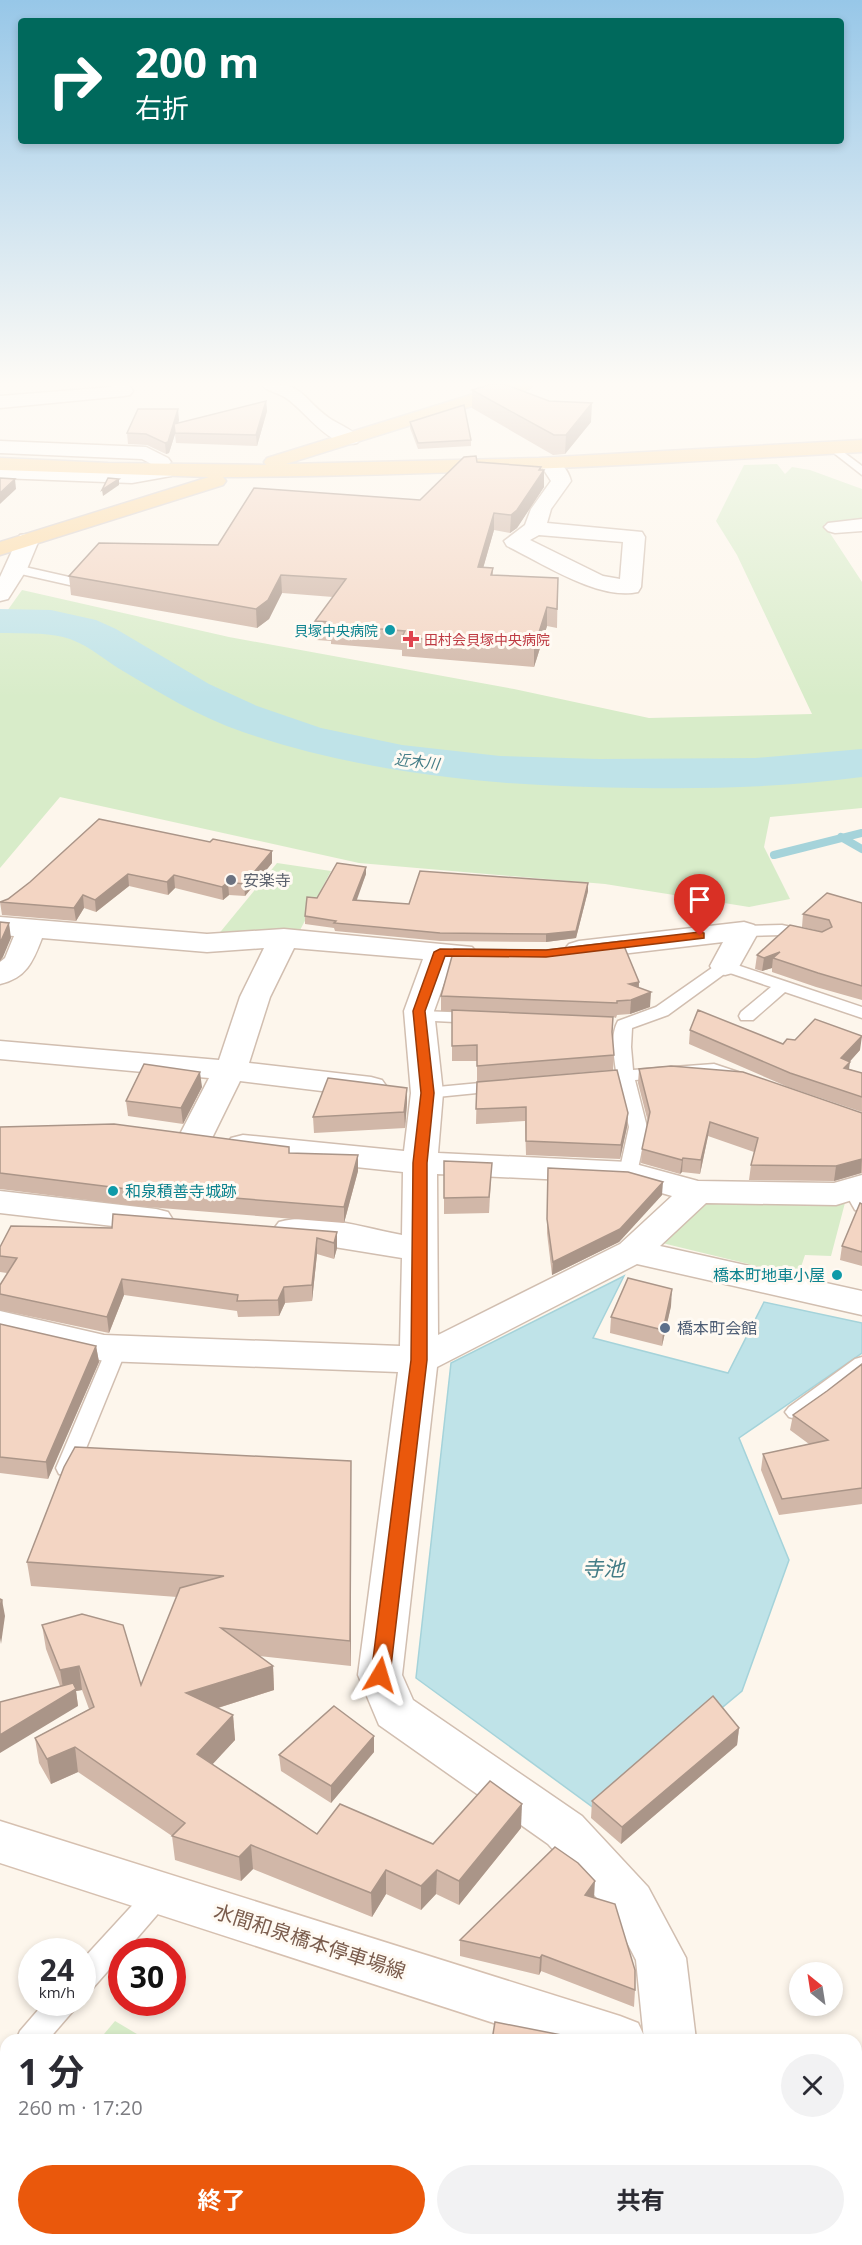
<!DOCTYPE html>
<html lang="ja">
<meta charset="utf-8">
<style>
:root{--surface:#fff;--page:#f2f2f3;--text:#2b2b33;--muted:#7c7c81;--accent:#ea580c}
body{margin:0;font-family:"Open Sans","Noto Sans JP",sans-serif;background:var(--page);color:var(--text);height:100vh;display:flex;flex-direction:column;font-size:22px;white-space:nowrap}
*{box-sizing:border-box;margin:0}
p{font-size:20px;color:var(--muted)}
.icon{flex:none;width:33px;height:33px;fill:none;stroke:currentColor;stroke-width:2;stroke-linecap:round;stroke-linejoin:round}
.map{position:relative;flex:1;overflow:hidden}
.side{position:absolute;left:0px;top:2034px;width:862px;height:212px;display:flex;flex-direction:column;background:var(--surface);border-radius:18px 18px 0 0;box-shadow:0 3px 9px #0003}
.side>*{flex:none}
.guide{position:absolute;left:18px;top:18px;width:826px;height:126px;border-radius:6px;box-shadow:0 3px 9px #0003;background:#00695c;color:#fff;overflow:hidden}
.needle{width:39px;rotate:330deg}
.controls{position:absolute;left:789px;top:1962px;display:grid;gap:12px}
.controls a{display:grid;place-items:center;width:54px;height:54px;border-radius:50%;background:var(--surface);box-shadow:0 3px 9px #0003;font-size:30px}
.speed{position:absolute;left:18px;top:1938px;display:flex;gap:12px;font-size:30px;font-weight:700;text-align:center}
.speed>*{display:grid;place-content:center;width:78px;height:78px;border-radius:50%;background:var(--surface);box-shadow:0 3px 9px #0003;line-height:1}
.speed small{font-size:15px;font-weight:400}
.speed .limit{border:9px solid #d22;background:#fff;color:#111}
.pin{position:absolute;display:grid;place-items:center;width:51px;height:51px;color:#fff;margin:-62px -26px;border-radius:50% 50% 50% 0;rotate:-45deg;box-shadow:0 0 6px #0007}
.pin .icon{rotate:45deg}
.me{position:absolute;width:66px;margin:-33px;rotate:7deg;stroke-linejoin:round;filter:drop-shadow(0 0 4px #0008)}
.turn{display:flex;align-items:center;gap:21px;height:126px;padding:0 18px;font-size:27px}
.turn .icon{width:78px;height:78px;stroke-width:2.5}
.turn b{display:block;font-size:42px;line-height:51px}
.round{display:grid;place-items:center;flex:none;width:63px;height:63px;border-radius:32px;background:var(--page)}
.overview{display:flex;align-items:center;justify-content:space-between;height:102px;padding:0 18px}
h1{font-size:36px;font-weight:700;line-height:45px}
.button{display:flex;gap:12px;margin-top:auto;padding:12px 18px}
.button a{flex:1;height:69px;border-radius:36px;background:var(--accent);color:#fff;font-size:24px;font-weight:700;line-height:69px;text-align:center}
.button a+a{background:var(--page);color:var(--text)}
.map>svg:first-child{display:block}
.green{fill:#d8ecc9}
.water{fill:#bfe3e8;stroke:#a5d3da;stroke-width:1.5}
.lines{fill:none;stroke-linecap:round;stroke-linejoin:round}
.stream{stroke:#a5d3da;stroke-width:8}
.river{fill:#bfe3e8;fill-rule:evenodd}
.service-casing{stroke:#d1beb0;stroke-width:3}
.minor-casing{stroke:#d1beb0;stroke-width:3}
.secondary-casing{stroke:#d6c0b0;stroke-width:3}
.primary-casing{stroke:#dad1cd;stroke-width:3}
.service{fill:#fff;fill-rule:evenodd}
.minor{fill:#fff;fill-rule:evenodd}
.secondary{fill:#fff;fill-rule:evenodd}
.primary{fill:#fbd9a5;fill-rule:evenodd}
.wall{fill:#d1b7a8}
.shaded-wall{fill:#aa9588}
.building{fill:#f3d5c3;stroke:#aa9588;stroke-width:1.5}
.route{fill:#ea580c;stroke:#983908;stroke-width:1.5}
.culture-dot{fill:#0f9aa8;stroke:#fffaf3;stroke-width:2}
.health-dot{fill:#e0444e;stroke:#fffaf3;stroke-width:2}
.worship-dot{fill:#6b7280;stroke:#fffaf3;stroke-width:2}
.service-dot{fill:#5c6f8a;stroke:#fffaf3;stroke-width:2}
.labels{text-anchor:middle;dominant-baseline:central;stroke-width:6;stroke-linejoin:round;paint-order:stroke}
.far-culture-label{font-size:14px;fill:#0d838f;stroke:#fffaf3;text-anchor:end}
.far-health-label{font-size:14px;fill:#be3a42;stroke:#fffaf3;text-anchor:start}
.far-water-label{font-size:15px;font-style:italic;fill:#437c86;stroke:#fffaf3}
.worship-label{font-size:16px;fill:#5b616d;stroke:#fffaf3;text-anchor:start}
.culture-label{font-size:16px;fill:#0d838f;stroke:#fffaf3;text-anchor:start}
.service-label{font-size:16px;fill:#4e5e75;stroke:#fffaf3;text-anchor:start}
.near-street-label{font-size:20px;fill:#7a5c4d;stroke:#fffaf3}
.near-water-label{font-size:21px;font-style:italic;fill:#437c86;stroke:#fffaf3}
</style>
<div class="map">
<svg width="862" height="2245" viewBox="0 0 862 2245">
<rect width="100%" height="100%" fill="#fdf6ec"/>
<g class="green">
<polygon points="777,464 785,474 792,467 810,470 862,489 862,522 824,524 862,582 862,808 770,817 764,847 790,899 749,907 605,884 359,863 60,797 0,868 0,621 22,590 229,637 514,689 649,718 812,714 737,555 716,521 744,465"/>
<polygon points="277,863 331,871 298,934 217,936"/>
<polygon points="846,1199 831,1256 805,1255 798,1276 658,1242 710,1200"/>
<polygon points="115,2021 147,2040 99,2040"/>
<polygon points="6,2111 6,2240 317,2240 314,2245 0,2245 0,2116"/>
</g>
<polygon class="water" points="624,1276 593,1338 728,1373 764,1302 862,1323 862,1353 739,1438 789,1560 742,1691 598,1811 416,1678 451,1363"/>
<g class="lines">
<g class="stream">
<polyline points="841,837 862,849"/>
<polyline points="774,855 862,833"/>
</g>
<path class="river" d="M0,609L51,610L96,620L116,629L209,684L257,706L321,728L402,745L500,756L599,759L756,758L862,749V777C788,787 715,789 640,788C505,787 372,776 243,732C199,717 158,692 118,668C101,657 84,642 63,637C43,632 21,634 0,633Z"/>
<defs>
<g id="service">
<polygon points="834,445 862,466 862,475 830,450 830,446"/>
<polygon points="16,565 78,579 80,582 74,586 12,572 10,569"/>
<polygon points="782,925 814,932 816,935 808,940 782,935 744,936 736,931 744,926"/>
<path d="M725,961L862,1007V1018L785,992L753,1020H741L739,1016L741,1012L771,987L727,972L668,1015L632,1028L631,1047L633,1070L714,1064L744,1074L747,1078L744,1082L738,1083L712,1074L635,1080L647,1127L637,1173L635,1177H621L619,1173L629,1127L618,1081L588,1082L585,1078L588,1074L616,1071C614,1056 610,1035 618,1021L656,1007L719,963Z"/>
<polygon points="420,1011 475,1013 483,1018 475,1023 414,1020 412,1016 414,1012"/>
<polygon points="501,1081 507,1082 510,1086 507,1090 427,1098 421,1097 418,1093 421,1089 427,1088"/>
<polygon points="852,1183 859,1185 862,1190 862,1212 855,1210 843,1189 845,1185"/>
<polygon points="117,1341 124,1343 127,1348 78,1468 75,1474 67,1476 59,1474 56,1468 107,1348 110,1343"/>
<polygon points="862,1357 862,1374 803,1417 796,1419 789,1417 785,1412 789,1407 855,1359"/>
<polygon points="160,1881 169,1885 173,1893 169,1901 125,1952 122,1952 122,1955 92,1989 82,1992 82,1960 151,1885"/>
<polygon points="45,2002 77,2002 73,2011 48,2040 16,2040 20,2031"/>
<polygon points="6,2054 6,2084 0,2087 0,2056"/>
</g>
<g id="minor">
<polygon points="110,384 128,384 133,391 130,395 124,396 0,408 0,396 112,387"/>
<path d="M261,384C306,383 298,395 329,418C339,425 353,429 360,439L357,443C330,450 305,410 286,398C278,392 267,392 261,384Z"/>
<polygon points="0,441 146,447 168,458 171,462 166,467 174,472 171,476 132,483 0,478 0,466 132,471 157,467 142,459 0,453"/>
<path d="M550,458C561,461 568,470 571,481L551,509L547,523L642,532L645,537L641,587L638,592C599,601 542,563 507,546L504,541L525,525L531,509L551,481L540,464L543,460ZM539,535L623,542L620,579L603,576L530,540Z"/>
<polygon points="862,519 862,531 835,533 828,531 824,527 828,523"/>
<polygon points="28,534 36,535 39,540 27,569 8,599 0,601 0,577 17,540 20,535"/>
<path d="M0,917L207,934L284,929L472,947L477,953L472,959L452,961L434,1011L443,1093L438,1153L628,1162L698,1181L834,1183L862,1175V1197L836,1205L706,1203L660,1246L862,1291V1315L637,1264L437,1367L402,1675L413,1700L582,1816L648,1887L686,1958L696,2040H644L636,1960L614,1917L548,1844L379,1725L358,1675L398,1372L104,1361L0,1337V1311L104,1335L400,1346L402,1258L279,1238L273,1230L279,1222C317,1212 364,1228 402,1235L403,1172L243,1155L231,1152L226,1145L231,1138L243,1135L404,1151L411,1093L404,1011L423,959L294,948L270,997L249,1063L371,1077L382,1080L387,1087L382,1094L371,1097L240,1081L212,1138L207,1145L195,1148L183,1145L178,1138L209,1078L0,1059V1041L219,1060L240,997L264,948L207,952L42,938C33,962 26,978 0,984V962L5,958L14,936L0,935ZM437,1174L627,1183L672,1196L620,1244L438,1335Z"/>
<polygon points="744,922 754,925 759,931 736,972 725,975 714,972 710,966 723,942 579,959 569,956 564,950 569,944 579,941"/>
<polygon points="0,1191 156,1209 168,1212 173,1220 168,1228 156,1231 0,1213"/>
<polygon points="697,2240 753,2240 752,2245 696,2245"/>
<polygon points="770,2240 828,2240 830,2245 772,2245"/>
</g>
<g id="secondary">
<polygon points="0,1821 620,2016 638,2023 646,2040 546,2040 0,1863"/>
<polygon points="856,2092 862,2093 862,2145 856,2143"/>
</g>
<path id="primary" d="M506,384H533L530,388L286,464L539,458L862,440V452C649,464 436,476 223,477L226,481L223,485L0,555V542L209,477L0,470V458L108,463L266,465L264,462L267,458Z"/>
</defs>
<use href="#service" class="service-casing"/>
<use href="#minor" class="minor-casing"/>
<use href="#secondary" class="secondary-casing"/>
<use href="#primary" class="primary-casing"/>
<use href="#service" class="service"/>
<use href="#minor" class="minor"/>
<use href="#secondary" class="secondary"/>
<use href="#primary" class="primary"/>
</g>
<g class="wall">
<polygon points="472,390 591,422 565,454 553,455 472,408"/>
<polygon points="266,401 267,411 257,446 176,443 175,434 169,453 166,454 147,445 128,444 127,433 179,420 178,423"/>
<polygon points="410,422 471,440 471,446 418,449 410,428"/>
<polygon points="477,462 544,470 544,487 517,528 510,533 494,530 483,568 493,568 493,575 558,578 557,628 547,626 534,667 402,656 402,650 331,644 331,641 316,640 315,621 333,597 282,593 269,619 257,628 71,595 69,576 218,545 420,500"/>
<polygon points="272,863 245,896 229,895 223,900 175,888 168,895 129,886 96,912 84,908 76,921 2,915 0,902 8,899 30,882"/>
<polygon points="366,867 366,874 356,900 409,904 588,883 588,891 576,938 546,942 440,941 335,931 334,928 305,924 305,916 317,898"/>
<polygon points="862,903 862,1000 816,987 772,972 772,968 762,971 755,969 757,955 823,932 802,927 803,914"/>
<polygon points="639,982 639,988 650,1007 630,1014 617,1015 616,1018 613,1017 612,1035 614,1055 613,1070 477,1082 477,1061 452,1061 452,1011 441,1011 441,996"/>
<polygon points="690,1030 783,1044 860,1050 849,1062 849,1069 862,1073 862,1112 788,1087 689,1044"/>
<polygon points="639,1069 862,1113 862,1173 834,1181 749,1180 751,1165 754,1152 708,1136 700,1174 682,1172 680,1174 641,1163 642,1149 648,1122 638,1083"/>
<polygon points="477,1082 628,1113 627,1127 620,1159 526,1155 525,1121 476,1124"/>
<polygon points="202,1087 183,1124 128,1116 126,1101"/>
<polygon points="407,1088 407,1103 405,1128 314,1133 313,1117"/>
<polygon points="0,1127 289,1153 358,1171 344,1223 136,1206 0,1189 0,1190"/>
<polygon points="444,1161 491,1179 489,1213 444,1214"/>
<polygon points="548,1168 662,1195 619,1242 552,1275 547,1233"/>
<polygon points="862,1204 862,1266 840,1260 842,1246"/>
<polygon points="337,1232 337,1248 334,1259 317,1254 312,1301 285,1303 279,1316 238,1317 237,1311 124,1295 109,1333 0,1310 0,1285 7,1273 0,1272 0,1247"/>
<polygon points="671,1306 662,1346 610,1333 611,1317"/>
<polygon points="0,1324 96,1346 99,1362 48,1479 0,1473"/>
<polygon points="862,1364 862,1504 779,1515 761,1470 763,1454 809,1444 790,1430 793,1415 827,1391"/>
<polygon points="351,1485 351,1666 259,1656 273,1666 274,1690 218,1708 233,1715 235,1740 212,1764 317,1834 433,1844 521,1828 459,1905 436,1894 421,1910 386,1894 372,1917 253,1869 241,1881 175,1860 172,1836 78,1772 51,1784 39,1763 35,1738 89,1709 82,1690 76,1691 78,1706 60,1686 46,1649 42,1625 141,1685 177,1597 31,1586 27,1562"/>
<polygon points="739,1728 737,1745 621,1844 591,1818 592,1801"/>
<polygon points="374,1752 331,1803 281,1771 279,1755"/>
<polygon points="594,1898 635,1990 634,2007 541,1971 539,1975 460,1956 460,1940"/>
<polygon points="856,2122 862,2124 862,2245 841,2245 835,2240 856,2240"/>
<polygon points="94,2240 261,2240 262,2245 101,2245"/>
</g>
<g class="shaded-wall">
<polygon points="266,401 267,411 257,446 256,435"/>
<polygon points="592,403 591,422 565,454 566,435"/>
<polygon points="178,409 179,420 175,433 174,424 175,434 169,453 166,454 165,443"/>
<polygon points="541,467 540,476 544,470 544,487 517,528 510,533 511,515"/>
<polygon points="15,479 16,489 0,504 0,493"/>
<polygon points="119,479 119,485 103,496 102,490"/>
<polygon points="494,513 494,530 478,586 478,567"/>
<polygon points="281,575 282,593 269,619 257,628 256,609"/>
<polygon points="547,607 547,626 534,667 534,648"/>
<polygon points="272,851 272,863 245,896 244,884"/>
<polygon points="366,867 366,874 354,908 353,900"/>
<polygon points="128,874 129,886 96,912 95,900"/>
<polygon points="174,875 175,888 168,895 167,882"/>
<polygon points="228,882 229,895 223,900 222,887"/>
<polygon points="588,883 588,891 576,938 546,942 546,934"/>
<polygon points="83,895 84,908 76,921 74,908"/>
<polygon points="9,923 11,938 3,957 0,961 0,943"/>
<polygon points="780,952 773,958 772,968 762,971 764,958"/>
<polygon points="639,982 638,996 629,984"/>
<polygon points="651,992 650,1007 630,1014 631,1000"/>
<polygon points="862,1036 860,1050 845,1067 850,1062 848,1076 842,1082 841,1058"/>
<polygon points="200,1072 202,1087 183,1124 181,1108"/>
<polygon points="407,1088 407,1103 405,1128 404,1112"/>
<polygon points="628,1113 627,1127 620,1159 621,1145"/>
<polygon points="710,1122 708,1136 700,1174 701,1160"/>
<polygon points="358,1155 358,1171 344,1223 344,1207"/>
<polygon points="683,1158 682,1172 680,1174 682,1160"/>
<polygon points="862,1159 861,1173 834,1181 836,1166"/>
<polygon points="663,1182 662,1195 619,1242 552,1275 553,1262"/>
<polygon points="337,1232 337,1248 334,1259 334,1243"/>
<polygon points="317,1238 317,1254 312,1301 312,1285"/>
<polygon points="122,1279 124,1295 109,1333 107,1317"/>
<polygon points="284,1287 285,1303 279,1316 278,1300"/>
<polygon points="672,1289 671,1306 662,1346 663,1330"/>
<polygon points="96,1346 99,1362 48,1479 46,1462"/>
<polygon points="351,1461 351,1666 350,1641"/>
<polygon points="2,1600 5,1616 1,1644 0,1638 0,1614"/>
<polygon points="79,1666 82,1690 76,1691 78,1706 0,1753 0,1735 64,1694 60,1670"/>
<polygon points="273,1666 274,1690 189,1717 186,1693"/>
<polygon points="233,1715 235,1740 199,1779 197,1754"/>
<polygon points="739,1728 737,1745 621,1844 622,1827"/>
<polygon points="374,1736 374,1752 331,1803 331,1786"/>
<polygon points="75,1747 78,1772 51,1784 47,1759"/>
<polygon points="522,1804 521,1828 459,1905 459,1881"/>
<polygon points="251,1845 253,1869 241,1881 239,1857"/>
<polygon points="386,1870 386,1894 372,1917 371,1893"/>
<polygon points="437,1870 436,1894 421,1910 421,1886"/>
<polygon points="595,1881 594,1898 585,1895"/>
<polygon points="542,1955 541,1971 539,1975 540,1958"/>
<polygon points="259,2240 261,2240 262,2245 256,2245"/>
</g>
<g class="building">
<polygon points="491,384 504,384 549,401 592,403 566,435 554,435 472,390"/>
<polygon points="266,401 256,435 175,433 174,424"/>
<polygon points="464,405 471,440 418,443 410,422"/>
<polygon points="138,409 178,409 168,442 165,443 146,434 127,433"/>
<polygon points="476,456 477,462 541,467 539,470 544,470 517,510 511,515 494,513 478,567 493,568 491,575 558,578 557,609 547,607 534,648 402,637 405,631 330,625 331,622 315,621 346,579 281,575 268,600 256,609 69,576 99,543 218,545 254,488 420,500 464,457"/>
<polygon points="0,478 15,479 0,493"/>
<polygon points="108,478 119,479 102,490"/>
<polygon points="99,819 210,842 213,839 272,851 244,884 228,882 222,887 174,875 167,882 128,874 95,900 83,895 74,908 0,902 8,899 30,882"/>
<polygon points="337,863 366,867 353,900 409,904 420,871 588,883 576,931 546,934 440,933 334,923 336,921 305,916 307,897 317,898"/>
<polygon points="827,893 862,903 862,986 818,973 773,958 780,952 764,958 757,955 790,925 822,932 832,927 829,920 803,914"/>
<polygon points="0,922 9,923 0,943"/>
<polygon points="622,941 639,982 629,984 651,992 631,1000 617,1001 617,1003 441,996 454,949 547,950"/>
<polygon points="452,1010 613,1017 612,1032 614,1055 477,1066 477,1045 452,1046"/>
<polygon points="698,1010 783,1044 787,1039 795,1040 815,1019 862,1036 841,1058 850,1062 844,1068 862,1073 862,1097 790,1073 690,1030"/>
<polygon points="144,1064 200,1072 181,1108 126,1101"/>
<polygon points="671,1066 743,1072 862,1113 862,1159 836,1166 751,1165 758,1138 710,1122 701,1160 683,1158 682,1160 642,1149 650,1112 639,1069"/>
<polygon points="617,1070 628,1113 621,1145 526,1141 526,1107 476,1109 477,1082"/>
<polygon points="328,1078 407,1088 404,1112 313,1117"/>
<polygon points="114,1124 289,1147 289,1153 358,1155 344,1207 135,1190 0,1173 0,1127"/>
<polygon points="444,1161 492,1163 489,1197 444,1198"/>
<polygon points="548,1168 628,1172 663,1182 620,1229 553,1262 547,1219"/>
<polygon points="860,1203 862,1204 862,1252 842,1246"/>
<polygon points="113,1214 337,1232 334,1243 317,1238 312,1285 284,1287 278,1300 237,1301 238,1295 122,1279 107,1317 0,1294 0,1285 17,1258 0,1256 0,1247 11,1226 112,1228"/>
<polygon points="628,1278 672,1289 663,1330 611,1317"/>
<polygon points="0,1324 96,1346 46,1462 0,1457"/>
<polygon points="862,1364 862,1488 782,1499 763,1454 828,1440 793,1415 827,1391"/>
<polygon points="75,1447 351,1461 350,1641 221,1628 273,1666 186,1693 233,1715 197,1754 317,1834 340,1804 433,1844 490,1781 522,1804 459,1881 437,1870 421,1886 386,1870 371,1893 251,1845 239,1857 172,1836 185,1823 75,1747 47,1759 35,1738 94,1707 79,1666 60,1670 42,1625 82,1614 123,1625 141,1685 180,1588 224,1576 27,1562 64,1467"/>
<polygon points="0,1599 2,1600 0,1614"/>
<polygon points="73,1683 76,1689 0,1735 0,1702"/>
<polygon points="713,1696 739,1728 622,1827 592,1801"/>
<polygon points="334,1706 374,1736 331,1786 279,1755"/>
<polygon points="555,1847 578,1863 595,1881 585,1895 615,1904 635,1970 635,1990 542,1955 540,1958 460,1940"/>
<polygon points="495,2022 587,2040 492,2040"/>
<polygon points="856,2122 862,2124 862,2232 856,2227"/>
<polygon points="118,2240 259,2240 256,2245 125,2245"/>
</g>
<linearGradient id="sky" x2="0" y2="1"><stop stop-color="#97c7e8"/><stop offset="0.55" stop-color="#fefbf6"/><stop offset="1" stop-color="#fefbf6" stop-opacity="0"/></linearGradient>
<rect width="862" height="698" fill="url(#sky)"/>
<polygon class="route" points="700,932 704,933 704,938 546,957 445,956 425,1011 434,1093 427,1163 427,1360 390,1675 387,1680 380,1682 374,1680 371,1675 411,1360 413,1163 421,1093 413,1011 434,952 440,949 546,950"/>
<g class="culture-dot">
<circle cx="390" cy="630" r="6"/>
<circle cx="113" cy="1191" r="6"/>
<circle cx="837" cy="1275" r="6"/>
</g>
<path class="health-dot" d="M408 630h6v6h6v6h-6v6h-6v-6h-6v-6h6z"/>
<circle class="worship-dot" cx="231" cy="880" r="6"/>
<circle class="service-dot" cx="665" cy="1328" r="6"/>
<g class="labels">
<g class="far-culture-label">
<text x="378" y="630">貝塚中央病院</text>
</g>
<g class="far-health-label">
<text x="424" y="639">田村会貝塚中央病院</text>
</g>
<g class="far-water-label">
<text transform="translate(417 761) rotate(7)">近木川</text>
</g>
<g class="worship-label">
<text x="243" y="880">安楽寺</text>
</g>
<g class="culture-label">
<text x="125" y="1191">和泉積善寺城跡</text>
<text x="825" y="1275" text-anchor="end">橋本町地車小屋</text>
</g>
<g class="service-label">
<text x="677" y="1328">橋本町会館</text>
</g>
<g class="near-street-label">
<text transform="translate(310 1941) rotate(18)">水間和泉橋本停車場線</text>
</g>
<g class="near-water-label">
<text x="603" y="1568">寺池</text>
</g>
</g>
</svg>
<div class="controls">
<a><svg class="needle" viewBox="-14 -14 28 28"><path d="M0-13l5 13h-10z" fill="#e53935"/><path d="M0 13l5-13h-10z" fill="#7c7c81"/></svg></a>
</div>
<div class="speed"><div>24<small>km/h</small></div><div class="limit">30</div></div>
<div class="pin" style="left:700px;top:936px;background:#d93025"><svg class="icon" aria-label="arrive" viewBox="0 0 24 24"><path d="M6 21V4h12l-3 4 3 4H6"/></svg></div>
<svg class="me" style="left:380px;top:1675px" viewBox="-20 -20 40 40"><path d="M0-17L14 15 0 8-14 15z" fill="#ea580c" stroke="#fff" stroke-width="4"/></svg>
<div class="guide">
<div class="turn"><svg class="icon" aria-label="right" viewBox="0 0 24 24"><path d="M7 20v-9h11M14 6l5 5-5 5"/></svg><div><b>200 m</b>右折</div></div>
</div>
<section class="side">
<div class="overview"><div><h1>1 分</h1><p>260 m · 17:20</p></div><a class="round"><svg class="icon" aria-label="close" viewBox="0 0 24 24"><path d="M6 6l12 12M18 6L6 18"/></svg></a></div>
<div class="button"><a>終了</a><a>共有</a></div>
</section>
</div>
